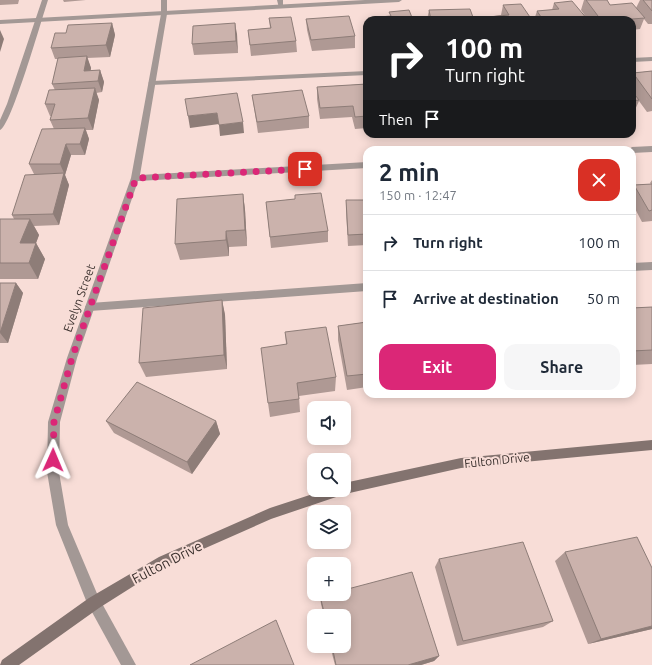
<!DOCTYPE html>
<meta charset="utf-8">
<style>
:root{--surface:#fff;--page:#f6f6f7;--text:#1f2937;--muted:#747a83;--line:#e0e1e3;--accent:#db2777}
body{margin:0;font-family:Ubuntu,sans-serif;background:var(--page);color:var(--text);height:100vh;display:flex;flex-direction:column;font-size:15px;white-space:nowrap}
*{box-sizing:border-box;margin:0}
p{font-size:13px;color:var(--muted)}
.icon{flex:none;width:22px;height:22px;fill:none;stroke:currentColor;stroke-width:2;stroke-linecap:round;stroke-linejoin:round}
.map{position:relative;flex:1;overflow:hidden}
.sheet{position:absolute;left:363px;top:146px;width:273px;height:252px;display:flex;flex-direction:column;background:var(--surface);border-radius:12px;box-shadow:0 2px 10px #0003}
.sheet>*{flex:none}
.banner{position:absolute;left:363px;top:16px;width:273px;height:122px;border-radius:12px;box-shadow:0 2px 10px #0003;background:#202124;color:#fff;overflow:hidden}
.tools{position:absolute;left:307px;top:401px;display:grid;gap:8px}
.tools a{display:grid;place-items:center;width:44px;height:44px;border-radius:8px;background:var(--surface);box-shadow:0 2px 10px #0003;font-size:20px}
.pin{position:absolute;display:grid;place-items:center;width:34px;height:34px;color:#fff;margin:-17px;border-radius:8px;box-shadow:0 2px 6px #0006}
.me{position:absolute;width:44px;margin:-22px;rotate:1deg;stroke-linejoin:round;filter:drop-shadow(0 0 3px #0008)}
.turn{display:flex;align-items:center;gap:14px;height:84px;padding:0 16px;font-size:18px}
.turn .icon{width:52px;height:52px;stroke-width:2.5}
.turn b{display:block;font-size:28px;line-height:34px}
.then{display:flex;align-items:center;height:38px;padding:0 16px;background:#0003;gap:8px;font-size:15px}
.round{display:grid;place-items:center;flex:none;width:42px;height:42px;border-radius:12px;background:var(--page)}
.overview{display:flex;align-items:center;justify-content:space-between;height:68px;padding:0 16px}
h1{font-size:24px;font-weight:700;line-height:30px}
.action{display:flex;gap:8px;margin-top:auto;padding:8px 16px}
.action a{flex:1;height:46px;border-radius:12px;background:var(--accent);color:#fff;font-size:16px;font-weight:700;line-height:46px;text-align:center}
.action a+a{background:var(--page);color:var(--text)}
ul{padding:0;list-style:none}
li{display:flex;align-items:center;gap:12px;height:56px;padding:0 16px;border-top:1px solid var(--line)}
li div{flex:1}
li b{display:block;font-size:15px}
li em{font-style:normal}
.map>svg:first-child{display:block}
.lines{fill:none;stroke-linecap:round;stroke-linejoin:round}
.service{fill:#a39895;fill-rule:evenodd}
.minor{fill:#a39895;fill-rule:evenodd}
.tertiary{fill:#a39895;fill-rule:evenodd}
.secondary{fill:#83736f;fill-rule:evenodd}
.wall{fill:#af9994}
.shaded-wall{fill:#8e7d78}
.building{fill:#cbb2ac;stroke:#8e7d78}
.route{stroke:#db2777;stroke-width:7;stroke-dasharray:0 12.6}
.labels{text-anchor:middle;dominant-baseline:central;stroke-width:4;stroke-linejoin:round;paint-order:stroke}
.street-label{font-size:12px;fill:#3a302d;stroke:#f8ddd7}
.near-street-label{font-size:14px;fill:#3a302d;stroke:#f8ddd7}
</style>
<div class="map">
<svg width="652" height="665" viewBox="0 0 652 665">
<rect width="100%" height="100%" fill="#f8ddd7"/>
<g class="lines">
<g class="service">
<path d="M42,0H48C42,18 11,127 0,130V120L7,104Z"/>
<polygon points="277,0 283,0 283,8 279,8"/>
<polygon points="652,57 652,61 632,62 632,58"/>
<polygon points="367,71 367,75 152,85 148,83 152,81"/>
<polygon points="652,262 652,270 632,271 632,263"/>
<polygon points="367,283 367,291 90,311 87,310 85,307 87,304 90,303"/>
<polygon points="94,596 99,598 136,665 121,665 87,603 89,598"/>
</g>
<g class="minor">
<polygon points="161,0 167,0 167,14 140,175 367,162 367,168 138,181 77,358 60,422 59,472 68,525 101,603 99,608 94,610 89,608 56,525 47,472 48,422 67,358 131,178 161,14"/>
<polygon points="652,146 652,152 632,153 632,150 628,150 632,147"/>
</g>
<polygon class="tertiary" points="365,0 402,0 399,2 0,24 0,20"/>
<polygon class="secondary" points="652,440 652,450 461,468 345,494 271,519 167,565 99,608 19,665 0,665 2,660 89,598 159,557 270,508 325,490 344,490 344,483 461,458"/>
</g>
<g class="wall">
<polygon points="0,0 19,0 18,4 0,5"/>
<polygon points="63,0 86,0 64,2"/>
<polygon points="584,0 607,0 610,5 636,8 640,0 652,0 652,24 648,24 644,19 640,29 632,30 632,20 588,20 581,10"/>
<polygon points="554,3 588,20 534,20 537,11 552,10"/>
<polygon points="503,5 532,20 488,20 488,17 501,15"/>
<polygon points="429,10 474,20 427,20"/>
<polygon points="269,18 296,41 297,52 251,56 248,30 270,28"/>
<polygon points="306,19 355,36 355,48 312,51 307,30"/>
<polygon points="112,23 115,35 110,57 87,58 91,68 90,71 100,70 104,82 102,92 96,93 99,100 93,130 86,130 89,139 85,155 71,155 65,175 69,185 59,225 34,226 39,235 36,243 45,259 38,279 0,279 0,219 14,219 12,215 34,174 29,164 54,129 50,120 51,116 50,116 45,104 55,90 52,84 58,59 55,59 51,48 66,33"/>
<polygon points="235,23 238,53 194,55 192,44"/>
<polygon points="652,71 652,111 647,112 639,101 634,112 632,112 632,75 633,73"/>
<polygon points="367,84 367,128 355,129 352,117 320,119 317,99 317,87"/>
<polygon points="252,95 309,116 309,128 258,133"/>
<polygon points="652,180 652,221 642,222 632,203 632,189 634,185 651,184 650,183"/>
<polygon points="243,194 245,210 247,246 229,247 229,256 180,260 175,244"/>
<polygon points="295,195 328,231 328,242 271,248 266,202 295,199"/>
<polygon points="346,200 367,200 367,245 348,246 346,211"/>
<polygon points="632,207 635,212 632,217"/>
<polygon points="0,283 16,283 23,293 8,343 0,343"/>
<polygon points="222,300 225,315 227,369 146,377 139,363"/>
<polygon points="652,307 652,364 632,365 632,308"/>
<polygon points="367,322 367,387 347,390 338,340 338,326"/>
<polygon points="285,332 336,377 335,391 299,396 300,412 270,417 268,403 286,344"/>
<polygon points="106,421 216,421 220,434 192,474 114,433"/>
<polygon points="565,552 652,629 588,644 555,561"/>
<polygon points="439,559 553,621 543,627 457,646 435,567"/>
<polygon points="320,596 439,656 434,661 421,665 335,665 330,646 344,646 344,616 324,616 321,604"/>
</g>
<g class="shaded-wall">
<polygon points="112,23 115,35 110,57 106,45"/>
<polygon points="235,23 237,34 238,53 236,41"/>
<polygon points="0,30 4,39 0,52"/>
<polygon points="87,56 91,68 89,82 84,71"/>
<polygon points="100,70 104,82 102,92 98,81"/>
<polygon points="95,88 99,100 93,130 88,118"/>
<polygon points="217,113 219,124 190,128 188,116"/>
<polygon points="243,122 244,133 220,136 219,125"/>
<polygon points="85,128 89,139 85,155 80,144"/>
<polygon points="66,144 71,155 65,175 69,185 59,225 53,214 64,173 60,164"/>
<polygon points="243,194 245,210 247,246 245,230"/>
<polygon points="30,219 39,235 30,259 20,243"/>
<polygon points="226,231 229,247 229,256 226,240"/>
<polygon points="36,243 45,259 38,279 29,263"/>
<polygon points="16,283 23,293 8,343 0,333"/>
<polygon points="222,300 225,315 227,369 224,355"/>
<polygon points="216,421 220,434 192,474 187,462"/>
<polygon points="652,626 652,629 588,644 601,639"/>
<polygon points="439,656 434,661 421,665 408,665"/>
</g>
<g class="building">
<polygon points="586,0 607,0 610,5 632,3 645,18 619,20 601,20"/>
<polygon points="643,0 652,0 652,11"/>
<polygon points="572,1 588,20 543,20 537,11 559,9 554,3"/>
<polygon points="521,4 532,20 490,20 488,17 509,15 503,5"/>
<polygon points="470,9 474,20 431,20 429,10"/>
<polygon points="409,10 413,20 369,20 368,18 391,16 389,12"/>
<polygon points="349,16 355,36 311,40 306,19"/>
<polygon points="291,17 296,41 250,45 248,30 271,28 269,18"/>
<polygon points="112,23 106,45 51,48 55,33 66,33 68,25"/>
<polygon points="235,23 236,41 192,44 193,26"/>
<polygon points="87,56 84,71 100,70 98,81 52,84 58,58"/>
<polygon points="652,71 652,99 633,73"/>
<polygon points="367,84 367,116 355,117 353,106 320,108 317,87"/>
<polygon points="95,88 88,118 50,120 55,104 45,104 49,90"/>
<polygon points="302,90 309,116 257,122 252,95"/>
<polygon points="632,91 639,100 632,101"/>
<polygon points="237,93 243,122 219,125 217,113 188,116 185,99"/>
<polygon points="85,128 80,144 66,144 60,164 29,164 42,129"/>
<polygon points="64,173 53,214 12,215 25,175"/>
<polygon points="652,184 652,210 649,211 634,185"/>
<polygon points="321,193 328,231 270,237 266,202 295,199 295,195"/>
<polygon points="243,194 245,230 226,231 226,240 175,244 177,199"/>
<polygon points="346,200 367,200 367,234 348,235"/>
<polygon points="632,207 635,212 632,212"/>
<polygon points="0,219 30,219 20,243 36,243 29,263 0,263"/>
<polygon points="0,283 16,283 0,333"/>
<polygon points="222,300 224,355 139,363 143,308"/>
<polygon points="652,307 652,350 632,351 632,308"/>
<polygon points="367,322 367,374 347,376 338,326"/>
<polygon points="326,327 336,377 297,383 299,399 268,403 261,348 287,344 285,332"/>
<polygon points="137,382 216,421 187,462 106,421"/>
<polygon points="637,537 652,568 652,626 601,639 565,552"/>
<polygon points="523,542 553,621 463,641 439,559"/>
<polygon points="412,572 439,656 408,665 336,665 332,646 344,646 344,616 325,616 320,596 330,594 344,594 344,590"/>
<polygon points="276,620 294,665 190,665"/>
</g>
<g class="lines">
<polyline class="route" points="53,460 54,422 72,358 136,178 305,169"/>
</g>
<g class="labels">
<g class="street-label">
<text transform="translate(79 298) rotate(-70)">Evelyn Street</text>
<text transform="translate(497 460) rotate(-6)">Fulton Drive</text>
</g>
<g class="near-street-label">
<text transform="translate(167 562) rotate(-27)">Fulton Drive</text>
</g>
</g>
</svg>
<div class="tools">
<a><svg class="icon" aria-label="sound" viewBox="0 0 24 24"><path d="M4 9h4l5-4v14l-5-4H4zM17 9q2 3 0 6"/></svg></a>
<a><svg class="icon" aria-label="search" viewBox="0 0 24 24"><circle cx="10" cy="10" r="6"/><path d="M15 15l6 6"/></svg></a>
<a><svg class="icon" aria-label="layers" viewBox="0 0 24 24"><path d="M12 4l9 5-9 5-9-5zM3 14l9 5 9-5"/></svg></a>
<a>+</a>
<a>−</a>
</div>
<div class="pin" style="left:305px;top:169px;background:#d93025"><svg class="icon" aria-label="arrive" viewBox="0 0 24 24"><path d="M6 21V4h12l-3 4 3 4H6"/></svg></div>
<svg class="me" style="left:53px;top:460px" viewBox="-20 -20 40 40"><path d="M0-17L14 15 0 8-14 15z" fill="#db2777" stroke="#fff" stroke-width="4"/></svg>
<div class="banner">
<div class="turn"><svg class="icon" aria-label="right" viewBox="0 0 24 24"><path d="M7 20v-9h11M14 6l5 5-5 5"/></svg><div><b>100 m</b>Turn right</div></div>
<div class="then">Then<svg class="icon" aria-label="arrive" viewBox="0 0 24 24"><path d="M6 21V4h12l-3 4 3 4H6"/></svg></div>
</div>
<section class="sheet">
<div class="overview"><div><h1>2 min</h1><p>150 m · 12:47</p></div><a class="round" style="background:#d93025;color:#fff"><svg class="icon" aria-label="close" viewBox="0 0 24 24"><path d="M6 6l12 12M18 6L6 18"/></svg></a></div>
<ul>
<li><svg class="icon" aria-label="right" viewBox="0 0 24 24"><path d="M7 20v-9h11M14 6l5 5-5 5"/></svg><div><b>Turn right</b></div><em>100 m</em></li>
<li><svg class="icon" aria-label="arrive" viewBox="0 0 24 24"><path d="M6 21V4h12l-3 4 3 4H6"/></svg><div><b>Arrive at destination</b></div><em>50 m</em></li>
</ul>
<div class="action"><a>Exit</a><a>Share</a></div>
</section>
</div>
